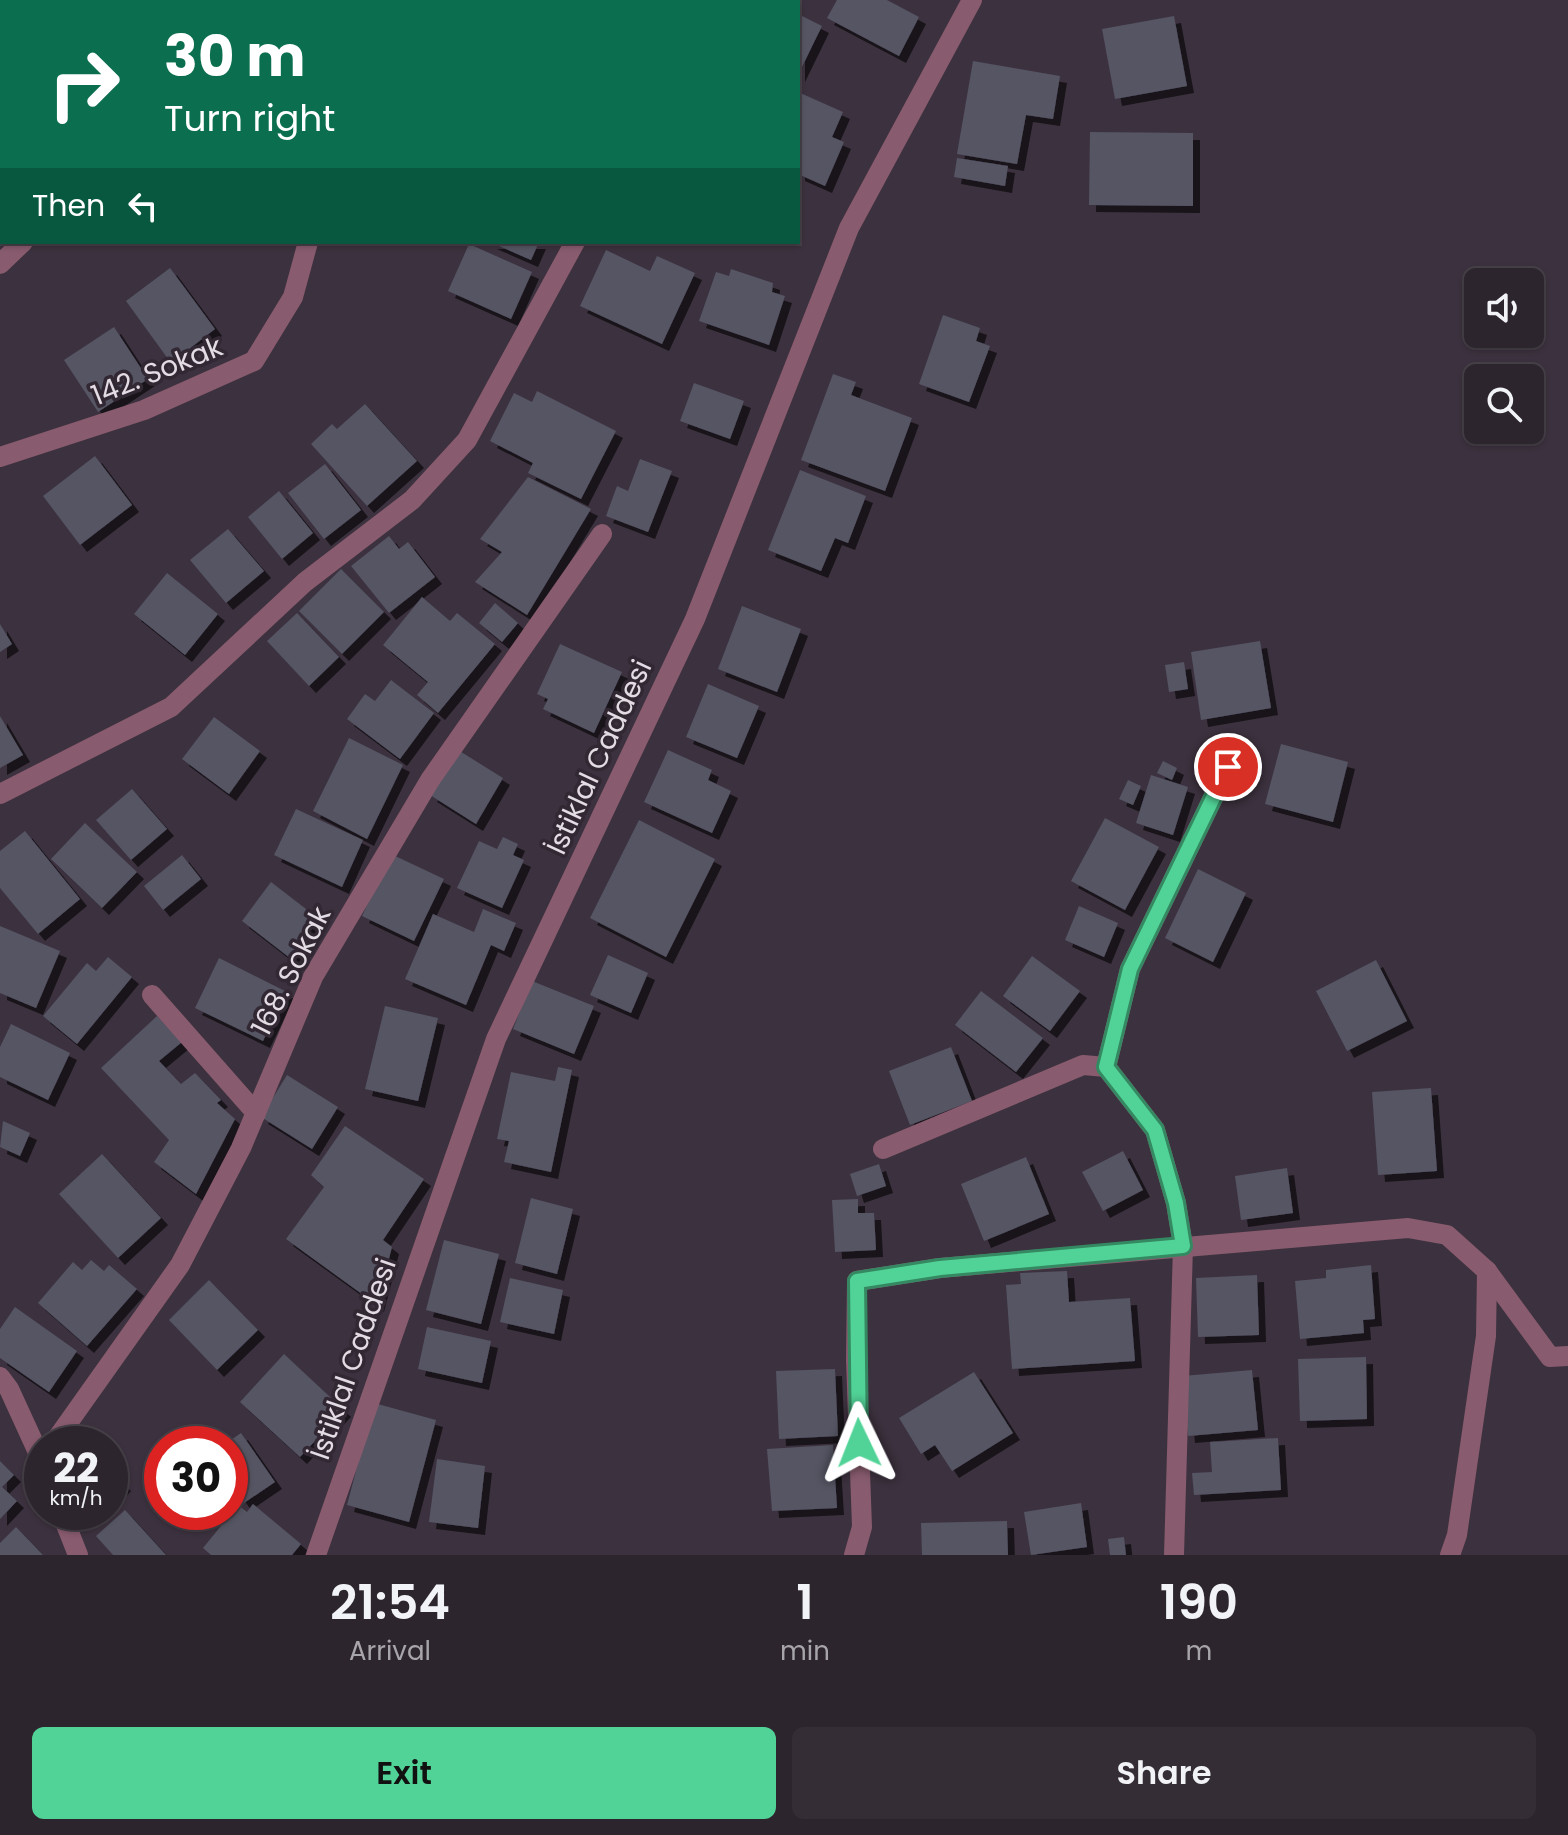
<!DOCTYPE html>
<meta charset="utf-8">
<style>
:root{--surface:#2d252e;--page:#352d36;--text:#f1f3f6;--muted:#a7a5aa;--line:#48424a;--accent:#51d397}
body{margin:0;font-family:Poppins,sans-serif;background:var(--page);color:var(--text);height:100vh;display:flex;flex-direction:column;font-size:30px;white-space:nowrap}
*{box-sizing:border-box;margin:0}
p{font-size:26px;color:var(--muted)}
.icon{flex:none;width:44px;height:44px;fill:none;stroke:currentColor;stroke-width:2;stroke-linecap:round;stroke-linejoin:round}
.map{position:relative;height:1555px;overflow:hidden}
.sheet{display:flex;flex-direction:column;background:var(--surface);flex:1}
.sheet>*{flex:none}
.guide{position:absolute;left:0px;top:0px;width:800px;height:244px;box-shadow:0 2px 6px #0004,0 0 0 2px var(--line);background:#0b6e4f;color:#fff;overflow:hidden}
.tools{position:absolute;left:1464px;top:268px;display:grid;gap:16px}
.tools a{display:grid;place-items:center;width:80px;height:80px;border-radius:12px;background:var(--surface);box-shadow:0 2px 6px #0004,0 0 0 2px var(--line);font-size:40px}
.speed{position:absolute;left:24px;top:1426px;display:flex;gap:16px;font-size:40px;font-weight:700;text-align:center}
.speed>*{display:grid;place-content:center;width:104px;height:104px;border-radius:50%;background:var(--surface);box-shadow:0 2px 6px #0004,0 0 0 2px var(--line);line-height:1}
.speed small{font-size:20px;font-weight:400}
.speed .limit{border:12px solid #d22;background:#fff;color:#111}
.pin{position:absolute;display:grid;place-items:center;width:68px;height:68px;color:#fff;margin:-34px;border:4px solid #fff;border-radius:50%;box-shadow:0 2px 8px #0007}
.me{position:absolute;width:88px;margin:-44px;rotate:358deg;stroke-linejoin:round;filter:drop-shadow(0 0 6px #0008)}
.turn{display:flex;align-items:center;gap:28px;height:168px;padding:0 32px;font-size:36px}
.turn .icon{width:104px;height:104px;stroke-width:2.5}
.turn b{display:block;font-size:56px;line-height:68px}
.then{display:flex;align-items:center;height:76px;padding:0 32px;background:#0003;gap:16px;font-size:30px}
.eta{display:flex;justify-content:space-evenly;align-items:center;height:136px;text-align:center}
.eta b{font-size:48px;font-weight:600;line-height:56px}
.cta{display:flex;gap:16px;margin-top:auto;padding:16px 32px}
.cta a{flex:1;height:92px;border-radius:12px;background:var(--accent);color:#111;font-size:32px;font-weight:600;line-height:92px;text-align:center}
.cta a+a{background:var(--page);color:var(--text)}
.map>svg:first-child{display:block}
.building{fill:#555464;filter:url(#shadow)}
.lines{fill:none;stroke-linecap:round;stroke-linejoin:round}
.minor{stroke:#885b6e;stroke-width:20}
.route-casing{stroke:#358962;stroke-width:20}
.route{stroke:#51d397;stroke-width:14}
.labels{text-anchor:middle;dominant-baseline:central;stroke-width:7;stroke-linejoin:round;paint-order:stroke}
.street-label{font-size:28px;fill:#e3dce4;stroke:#322834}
</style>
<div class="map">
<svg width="1568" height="1555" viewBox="0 0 1568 1555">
<defs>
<filter id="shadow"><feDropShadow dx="7" dy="7" stdDeviation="0" flood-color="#0009"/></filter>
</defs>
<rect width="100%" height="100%" fill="#3c313e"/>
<g class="building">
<polygon points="837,0 887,0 919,17 899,56 827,18"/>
<polygon points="798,14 822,26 798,75"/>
<polygon points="1174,16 1187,86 1115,99 1102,29"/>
<polygon points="973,61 1060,76 1053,119 1026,115 1017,164 957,154"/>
<polygon points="798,92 843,112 832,137 844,142 825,186 798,174"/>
<polygon points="1090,132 1193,133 1193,206 1089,205"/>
<polygon points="957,158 1008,166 1005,186 954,177"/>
<polygon points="490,242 539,242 531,260"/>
<polygon points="469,244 532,272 511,319 448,291"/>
<polygon points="606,250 650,271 657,256 695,273 662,344 580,306"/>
<polygon points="170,268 215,329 171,363 126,301"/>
<polygon points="731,269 773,283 772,292 785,296 769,345 699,321 716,272 729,276"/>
<polygon points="943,315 980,328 976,341 990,346 969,402 919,384"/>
<polygon points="114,327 148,379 98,412 64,360"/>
<polygon points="833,374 856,382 851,395 912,418 885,491 801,460"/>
<polygon points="694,383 744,401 730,439 680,421"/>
<polygon points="537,391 616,431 581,499 528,473 533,463 490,441 514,393 532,402"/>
<polygon points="365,404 417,461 367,506 311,444 332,424 337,429"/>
<polygon points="95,456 132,505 80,545 43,496"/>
<polygon points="640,459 672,471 648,532 606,516 617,486 628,491"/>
<polygon points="325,464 361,510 324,539 288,493"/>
<polygon points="800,470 866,496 848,543 835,538 821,571 768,550"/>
<polygon points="528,477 591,509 527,615 475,582 502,552 480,539"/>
<polygon points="279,491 313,533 282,559 248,517"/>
<polygon points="228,529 264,571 226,603 190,560"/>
<polygon points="389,536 399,549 408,542 435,577 389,613 351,566"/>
<polygon points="341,569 384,612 342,654 299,611"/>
<polygon points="167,573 218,614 185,655 134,614"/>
<polygon points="422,597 450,621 457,613 495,644 438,713 417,695 428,682 383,645"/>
<polygon points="495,603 518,623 502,642 479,623"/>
<polygon points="742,606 801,629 777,692 718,669"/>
<polygon points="297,613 339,657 309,686 267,641"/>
<polygon points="0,624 12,644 0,652"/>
<polygon points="1260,641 1271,708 1201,720 1191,652"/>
<polygon points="560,644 622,672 594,733 543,709 548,699 537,694"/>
<polygon points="1184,662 1188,689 1169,692 1165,665"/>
<polygon points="391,680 434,713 400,759 347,719 365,694 375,701"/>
<polygon points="708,684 759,706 737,758 686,737"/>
<polygon points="0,716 23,755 0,768"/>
<polygon points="214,717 260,751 229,794 182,759"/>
<polygon points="349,738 403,765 367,839 313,811"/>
<polygon points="1281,744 1348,762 1333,822 1265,804"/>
<polygon points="458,750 503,778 476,824 430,795"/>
<polygon points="668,750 712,770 708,780 731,791 712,833 644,802"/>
<polygon points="1163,761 1177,768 1172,780 1157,773"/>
<polygon points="1151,775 1188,787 1173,835 1136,823"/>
<polygon points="1128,780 1141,786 1133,805 1119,799"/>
<polygon points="132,789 167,829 131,860 96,820"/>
<polygon points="296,809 363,840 342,887 274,855"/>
<polygon points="1105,818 1159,847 1125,910 1071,881"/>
<polygon points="639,820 715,859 666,957 590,918"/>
<polygon points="85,823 137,872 102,908 51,859"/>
<polygon points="25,831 80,899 38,934 0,888 0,851"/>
<polygon points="503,837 518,844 513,855 524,860 502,908 457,888 479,841 497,849"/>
<polygon points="391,854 444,879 414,941 362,916"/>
<polygon points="182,855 201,879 163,910 144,886"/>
<polygon points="1198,869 1246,893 1213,962 1165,938"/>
<polygon points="271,882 319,919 290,958 242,921"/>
<polygon points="1079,906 1118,923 1104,957 1065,940"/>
<polygon points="483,909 516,923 504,951 491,945 466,1005 405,979 433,914 474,932"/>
<polygon points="0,926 60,951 36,1008 0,993"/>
<polygon points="608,955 648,973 631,1013 590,995"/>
<polygon points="1032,956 1080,991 1050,1031 1003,996"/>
<polygon points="108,957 132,977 77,1044 43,1016 87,963 96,971"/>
<polygon points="219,958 287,992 263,1041 195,1008"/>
<polygon points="1376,960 1407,1021 1347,1051 1316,991"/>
<polygon points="532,981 594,1006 574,1054 513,1029"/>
<polygon points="981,991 1043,1038 1016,1072 955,1025"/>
<polygon points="385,1006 438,1018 418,1101 365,1089"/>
<polygon points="157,1016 182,1042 159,1061 181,1084 195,1073 221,1100 217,1103 235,1119 196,1194 154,1162 169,1140 101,1068"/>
<polygon points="11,1024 70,1053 48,1100 0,1077 0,1047"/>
<polygon points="951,1047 972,1101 910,1125 889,1071"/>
<polygon points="558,1067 572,1070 551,1172 504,1162 509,1141 497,1139 511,1072 555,1081"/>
<polygon points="287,1075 338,1107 312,1149 261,1117"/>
<polygon points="1431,1088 1437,1171 1378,1175 1372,1092"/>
<polygon points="3,1121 30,1133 20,1156 0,1147"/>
<polygon points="345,1126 424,1179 383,1240 392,1247 377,1305 286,1239 324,1187 311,1175"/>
<polygon points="1123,1151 1143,1190 1103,1211 1082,1172"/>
<polygon points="102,1154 161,1218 118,1258 59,1194"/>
<polygon points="1026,1157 1049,1214 984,1241 961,1184"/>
<polygon points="879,1164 886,1186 857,1196 850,1174"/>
<polygon points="1287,1168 1293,1213 1241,1220 1235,1176"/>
<polygon points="531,1198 573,1209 557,1274 515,1263"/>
<polygon points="858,1199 858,1213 874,1213 876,1250 835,1252 832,1200"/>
<polygon points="444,1240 499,1254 481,1324 426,1310"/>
<polygon points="91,1260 104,1271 109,1265 137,1289 87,1346 38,1303 73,1262 82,1270"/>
<polygon points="1371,1265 1375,1319 1363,1320 1364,1333 1300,1339 1295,1281 1326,1278 1326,1270"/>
<polygon points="1067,1271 1069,1302 1130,1298 1135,1361 1012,1369 1006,1285 1021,1284 1020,1273"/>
<polygon points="1257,1275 1259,1335 1198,1337 1196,1278"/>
<polygon points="510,1278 563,1290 554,1334 500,1322"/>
<polygon points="209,1280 258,1330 217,1370 169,1320"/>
<polygon points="15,1307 77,1351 49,1392 0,1358 0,1329"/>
<polygon points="427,1327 491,1341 482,1383 418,1369"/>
<polygon points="284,1354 344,1410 300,1457 240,1402"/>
<polygon points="1366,1357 1367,1419 1300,1421 1298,1359"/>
<polygon points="835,1369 838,1436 779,1439 776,1371"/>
<polygon points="1252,1370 1258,1430 1188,1436 1183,1376"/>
<polygon points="974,1372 1013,1433 952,1471 935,1445 921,1454 899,1418"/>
<polygon points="374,1403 436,1420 409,1522 347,1505"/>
<polygon points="241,1433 275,1482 244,1503 230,1483 230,1444 225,1444"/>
<polygon points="1278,1438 1281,1490 1194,1495 1192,1473 1212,1472 1210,1442"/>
<polygon points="833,1445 837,1508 772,1511 767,1449"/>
<polygon points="437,1459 485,1466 478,1528 429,1522"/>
<polygon points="0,1461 14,1475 2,1487 17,1501 0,1519"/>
<polygon points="110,1473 124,1484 110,1500"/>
<polygon points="1081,1503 1087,1547 1031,1555 1024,1512"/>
<polygon points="253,1504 301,1544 292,1555 211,1555 203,1548 238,1505 247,1512"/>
<polygon points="125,1510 166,1555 113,1555 96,1536"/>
<polygon points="1007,1521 1008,1555 922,1555 921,1523"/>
<polygon points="16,1527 43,1555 0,1555 0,1543"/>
<polygon points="1124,1537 1126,1555 1110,1555 1108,1539"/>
</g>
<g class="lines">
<g class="minor">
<polyline points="204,2 205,0"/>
<polyline points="386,2 387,0"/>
<polyline points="702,2 703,0"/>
<polyline points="0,264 23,242"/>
<polyline points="0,457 144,410 254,361 293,297 308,242"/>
<polyline points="0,794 171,707 305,582 412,500 467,440 575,242"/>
<polyline points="152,995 256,1113"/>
<polyline points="883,1149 1083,1065 1106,1067"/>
<polyline points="1487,1271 1550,1357 1568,1356"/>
<polyline points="0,1377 9,1389 42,1461"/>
<polyline points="53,1444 180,1265 241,1148 313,977 430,780 602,534"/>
<polyline points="61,1512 78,1555"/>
<polyline points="316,1555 496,1039 695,619 849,228 972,0"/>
<polyline points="854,1555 862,1527 856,1360 857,1281 940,1268 1408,1228 1447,1235 1487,1271 1486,1336 1457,1535 1450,1555"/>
<polyline points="1174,1555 1183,1246 1176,1203 1155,1130 1106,1067 1130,969 1228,767"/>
</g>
</g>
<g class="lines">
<defs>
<polyline id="route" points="859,1443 857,1281 940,1268 1183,1246 1176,1203 1155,1130 1106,1067 1130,969 1228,767"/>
</defs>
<use href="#route" class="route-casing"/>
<use href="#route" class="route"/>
</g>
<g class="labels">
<g class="street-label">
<text transform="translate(157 371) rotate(-22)">142. Sokak</text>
<text transform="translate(599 757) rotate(-65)">İstiklal Caddesi</text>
<text transform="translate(291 971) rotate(-63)">168. Sokak</text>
<text transform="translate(353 1359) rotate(-71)">İstiklal Caddesi</text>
</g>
</g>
</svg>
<div class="tools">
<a><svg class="icon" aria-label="sound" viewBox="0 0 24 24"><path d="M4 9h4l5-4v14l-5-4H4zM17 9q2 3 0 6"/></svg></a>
<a><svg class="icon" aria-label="search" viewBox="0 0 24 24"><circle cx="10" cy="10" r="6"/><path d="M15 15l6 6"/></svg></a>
</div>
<div class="speed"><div>22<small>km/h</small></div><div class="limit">30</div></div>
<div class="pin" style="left:1228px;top:767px;background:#d93025"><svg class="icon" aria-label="arrive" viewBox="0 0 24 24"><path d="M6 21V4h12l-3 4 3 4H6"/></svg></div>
<svg class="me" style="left:859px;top:1443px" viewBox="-20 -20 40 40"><path d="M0-17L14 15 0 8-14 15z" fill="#51d397" stroke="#fff" stroke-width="4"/></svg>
<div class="guide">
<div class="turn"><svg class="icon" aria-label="right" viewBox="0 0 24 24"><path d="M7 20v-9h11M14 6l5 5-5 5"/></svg><div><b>30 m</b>Turn right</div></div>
<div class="then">Then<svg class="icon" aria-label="left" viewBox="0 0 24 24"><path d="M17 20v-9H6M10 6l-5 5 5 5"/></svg></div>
</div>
</div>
<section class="sheet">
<div class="eta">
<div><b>21:54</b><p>Arrival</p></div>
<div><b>1</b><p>min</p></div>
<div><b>190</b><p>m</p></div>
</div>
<div class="cta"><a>Exit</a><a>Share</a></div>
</section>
